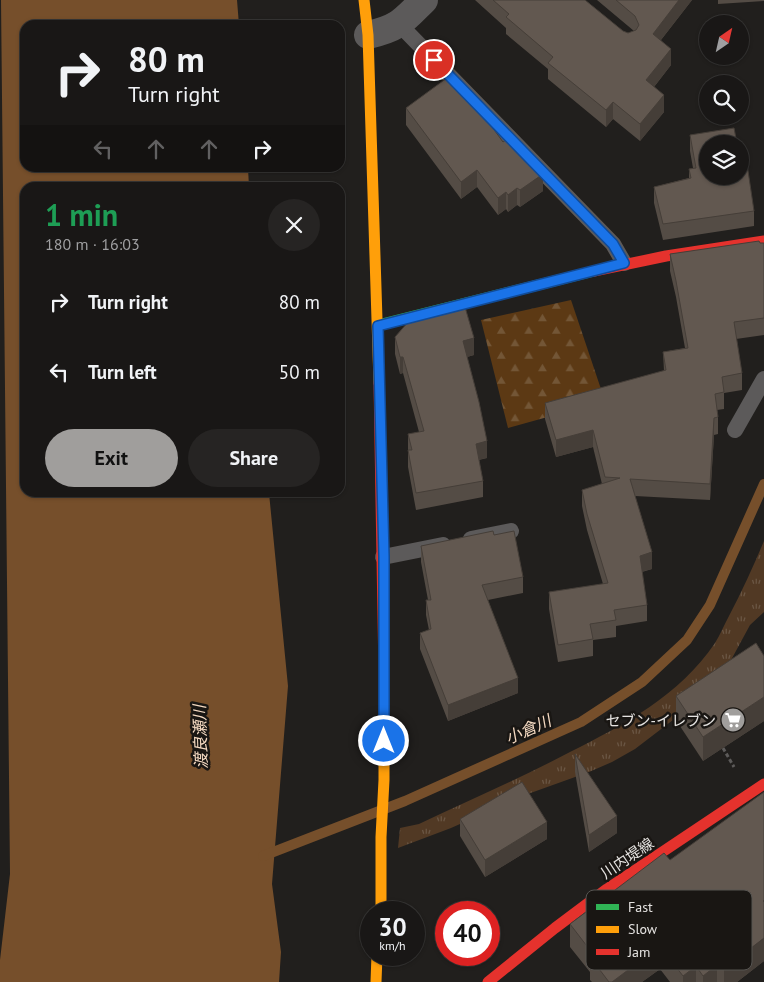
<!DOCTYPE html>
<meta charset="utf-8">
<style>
:root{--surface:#191716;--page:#262423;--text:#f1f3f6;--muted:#9f9fa1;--line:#373635;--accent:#a09e9c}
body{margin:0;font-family:"PT Sans","Noto Sans JP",sans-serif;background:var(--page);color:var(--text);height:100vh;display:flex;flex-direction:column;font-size:19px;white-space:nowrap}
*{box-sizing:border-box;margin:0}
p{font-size:16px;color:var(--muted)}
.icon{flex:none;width:28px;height:28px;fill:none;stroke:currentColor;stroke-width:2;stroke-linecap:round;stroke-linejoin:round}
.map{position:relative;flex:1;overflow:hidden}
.side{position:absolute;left:20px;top:182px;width:325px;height:315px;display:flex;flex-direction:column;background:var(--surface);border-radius:15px;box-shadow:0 1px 4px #0004,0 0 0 1px var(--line)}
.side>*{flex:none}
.top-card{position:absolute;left:20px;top:20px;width:325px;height:152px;border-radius:15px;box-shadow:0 1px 4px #0004,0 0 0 1px var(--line);background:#191716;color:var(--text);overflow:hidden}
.needle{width:32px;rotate:34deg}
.controls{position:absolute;left:699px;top:15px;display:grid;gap:10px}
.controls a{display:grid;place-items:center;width:50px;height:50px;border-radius:50%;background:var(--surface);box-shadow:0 1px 4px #0004,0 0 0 1px var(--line);font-size:25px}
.speed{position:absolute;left:360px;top:901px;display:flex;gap:10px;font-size:25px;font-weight:700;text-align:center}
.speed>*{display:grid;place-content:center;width:65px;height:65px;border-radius:50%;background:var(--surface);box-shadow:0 1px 4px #0004,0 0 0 1px var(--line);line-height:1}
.speed small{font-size:12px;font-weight:400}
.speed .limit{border:8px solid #d22;background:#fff;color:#111}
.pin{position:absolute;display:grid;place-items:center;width:42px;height:42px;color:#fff;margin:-21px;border:2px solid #fff;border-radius:50%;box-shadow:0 1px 5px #0007}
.me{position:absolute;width:55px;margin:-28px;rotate:0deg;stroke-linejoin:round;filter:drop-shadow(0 0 4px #0008)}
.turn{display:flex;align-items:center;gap:18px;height:105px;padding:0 25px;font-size:22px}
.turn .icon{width:65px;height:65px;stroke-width:2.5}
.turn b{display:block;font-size:35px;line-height:42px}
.lanes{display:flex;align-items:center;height:48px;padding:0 25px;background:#0003;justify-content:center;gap:25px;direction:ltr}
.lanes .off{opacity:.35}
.round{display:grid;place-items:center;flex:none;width:52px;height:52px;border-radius:26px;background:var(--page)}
.summary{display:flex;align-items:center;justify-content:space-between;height:85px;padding:0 25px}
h1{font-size:30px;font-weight:600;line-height:38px;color:#1e9e55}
.button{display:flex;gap:10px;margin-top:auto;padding:10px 25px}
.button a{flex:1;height:58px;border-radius:30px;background:var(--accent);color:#111;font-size:20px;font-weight:600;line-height:58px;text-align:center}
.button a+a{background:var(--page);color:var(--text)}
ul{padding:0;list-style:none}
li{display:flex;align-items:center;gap:15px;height:70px;padding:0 25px}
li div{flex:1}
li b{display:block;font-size:19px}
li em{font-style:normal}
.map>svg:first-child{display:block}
.grass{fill:url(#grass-tufts)}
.forest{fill:url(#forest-firs)}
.water{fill:#764f2b}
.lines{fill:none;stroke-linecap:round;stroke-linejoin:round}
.stream{stroke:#764f2b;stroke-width:10}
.path{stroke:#5d5b5a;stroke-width:3;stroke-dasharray:4 2.5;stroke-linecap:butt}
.lane{stroke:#5c5a5a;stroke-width:16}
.street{stroke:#5c5a5a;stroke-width:28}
.fast{stroke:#30b455;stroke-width:11}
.slow{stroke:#ff9f0a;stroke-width:11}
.jam{stroke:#e5322d;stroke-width:11}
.wall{fill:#544c45}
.shaded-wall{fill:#453e38}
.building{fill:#625850;stroke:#453e38}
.route-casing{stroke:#114b97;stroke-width:12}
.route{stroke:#1a73e8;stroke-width:9}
.labels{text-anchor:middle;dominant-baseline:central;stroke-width:5;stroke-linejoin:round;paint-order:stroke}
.poi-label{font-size:15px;fill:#e5e3e1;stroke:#191613;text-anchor:end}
.street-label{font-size:15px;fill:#e5e3e1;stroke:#191613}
.water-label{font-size:16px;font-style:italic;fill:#f6dbc3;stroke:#191613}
.key{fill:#191613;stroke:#565451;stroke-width:1}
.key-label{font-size:14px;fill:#e5e3e1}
</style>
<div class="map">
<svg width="764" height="982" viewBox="0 0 764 982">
<defs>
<pattern id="grass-tufts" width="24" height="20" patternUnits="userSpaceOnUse" patternTransform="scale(1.25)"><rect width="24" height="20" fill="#513924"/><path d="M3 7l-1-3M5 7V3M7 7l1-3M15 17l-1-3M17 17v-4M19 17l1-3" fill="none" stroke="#6a5644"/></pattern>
<pattern id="forest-firs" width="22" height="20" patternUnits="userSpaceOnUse" patternTransform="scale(1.25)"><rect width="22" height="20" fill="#5c3914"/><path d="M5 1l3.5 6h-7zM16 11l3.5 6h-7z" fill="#735636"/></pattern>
</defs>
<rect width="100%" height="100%" fill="#211f1d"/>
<path class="grass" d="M764,541V612L750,625L724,673L703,697L635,749L612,762L589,772L525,795L451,828L398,848L400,828L419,824C470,800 521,778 570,752C624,725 680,695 715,643C720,635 724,625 729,616C742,591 753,567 764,541Z"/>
<polygon class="forest" points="571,300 605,401 508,428 481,320"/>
<polygon class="water" points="1,0 237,0 239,25 25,25 25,168 248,168 249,187 25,188 25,492 269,493 288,686 272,884 281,952 279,982 0,982 0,960 10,874"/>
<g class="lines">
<polyline class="stream" points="263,856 405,801 581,722 642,682 687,640 710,605 764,484"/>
<polyline class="path" points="723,748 734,767"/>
<g class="lane">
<polyline points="400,25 613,244 624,263"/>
<polyline points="735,430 764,379"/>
<polyline points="471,539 511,531"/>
<polyline points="383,557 443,545"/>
</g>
<path class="street" d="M368,35C399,28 403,21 424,0"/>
<polyline class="fast" points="378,325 594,271"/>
<g class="slow">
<polyline points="364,0 368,35 379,383"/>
<polyline points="381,912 381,837 384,780 384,675"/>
<polyline points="376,982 377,955"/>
</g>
<g class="jam">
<polyline points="594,271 666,256 764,241"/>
<polyline points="379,383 384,675"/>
<polyline points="488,982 555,928 607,889 764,784"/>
</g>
</g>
<g class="wall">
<polygon points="475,0 585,0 623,31 628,33 634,31 597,0 692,0 661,40 671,65 654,87 664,112 640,141 613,119 606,127 548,79 548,69 506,34 506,28"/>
<polygon points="718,0 764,0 764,1 718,4"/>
<polygon points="406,108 503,142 543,191 520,207 517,205 508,212 506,209 498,215 477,187 461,199 406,125"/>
<polygon points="690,135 708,144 754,211 754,226 663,240 654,203 654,187 689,178 689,169 693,168 690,151"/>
<polygon points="764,243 764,335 736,339 742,373 742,390 724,393 724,409 717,410 718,417 718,434 714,435 710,500 635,496 652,569 642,572 647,605 647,621 616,626 616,637 593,640 593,656 558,662 549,609 549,592 603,584 587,530 582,506 582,490 602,484 593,447 556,457 545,419 545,403 664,371 663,352 685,348 676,297 670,271 670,254"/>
<polygon points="395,337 474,355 467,357 487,458 479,460 483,481 483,497 416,510 408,467 408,434 419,432 403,373 400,374 395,354"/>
<polygon points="494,535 523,577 523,593 488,600 518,693 448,721 420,649 420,633 429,630 426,615 426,600 428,600 421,562 421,546"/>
<polygon points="764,656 764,721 703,761 676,720 676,696"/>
<polygon points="575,754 617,833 589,852 575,772"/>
<polygon points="460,819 547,839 485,877 460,836"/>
<polygon points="670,860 764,961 737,982 670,982 660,969 642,982 592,982 590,980 590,972 570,947 570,924"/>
</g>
<g class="shaded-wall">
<polygon points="679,0 692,0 653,50 653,34"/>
<polygon points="671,49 671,65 646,97 646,80"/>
<polygon points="664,95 664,112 640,141 640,124"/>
<polygon points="613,102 613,119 606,127 606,110"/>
<polygon points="477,170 477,187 461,199 461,182"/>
<polygon points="543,174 543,191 520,207 520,190"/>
<polygon points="517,188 517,205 508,212 508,195"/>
<polygon points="506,192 506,209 498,215 498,198"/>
<polygon points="474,338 474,355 463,358 463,341"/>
<polygon points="400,357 403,357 403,373 400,374"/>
<polygon points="714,418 714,435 710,500 710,484"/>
<polygon points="593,430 593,447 556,457 556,440"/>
<polygon points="487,441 487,458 476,460 476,444"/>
<polygon points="652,552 652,569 640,572 640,556"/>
<polygon points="518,678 518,693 448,721 448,705"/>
<polygon points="764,697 764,721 703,761 703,737"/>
<polygon points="617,816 617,833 589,852 589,835"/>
<polygon points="547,822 547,839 485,877 485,860"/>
<polygon points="764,938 764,961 737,982 724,982 724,969"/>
<polygon points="660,946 660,969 642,982 612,982"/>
<polygon points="717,965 717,982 703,982 703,976"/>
<polygon points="696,966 696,982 683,982 683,976"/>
</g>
<g class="building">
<polygon points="493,0 585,0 623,31 628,33 636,30 639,25 635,16 616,0 679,0 653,34 671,49 646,80 664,95 640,124 613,102 606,110 548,63 553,57 506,17 509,14"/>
<polygon points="451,75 463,87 503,142 511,136 527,153 543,174 520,190 517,188 508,195 506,192 498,198 477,170 461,182 406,108"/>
<polygon points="734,128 737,144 708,144 708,176 740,176 740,165 747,164 754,211 663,224 654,187 691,178 689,169 696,168 690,135"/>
<polygon points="759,241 760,243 764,243 764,318 734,322 742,373 722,377 724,392 715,394 718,417 714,418 710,484 630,479 652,552 640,556 647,605 614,610 616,620 590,624 593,639 558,645 549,592 608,583 587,514 582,490 620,478 605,477 593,430 556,440 545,403 666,370 663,352 688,348 676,281 670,254"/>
<polygon points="465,307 474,338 463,341 479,402 487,441 476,444 483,481 416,493 408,450 412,450 408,434 424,431 403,357 400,357 395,337 409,321"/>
<polygon points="493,531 494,535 514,531 523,577 482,585 518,678 448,705 420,633 431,629 426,600 431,600 421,546"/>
<polygon points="756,643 764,656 764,697 703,737 676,696"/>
<polygon points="575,754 617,816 589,835"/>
<polygon points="522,782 547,822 485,860 460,819"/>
<polygon points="764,792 764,900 763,901 764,902 764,938 724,969 717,965 703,976 696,966 683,976 660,946 612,982 609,982 590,957 593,954 570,924 664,853 670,860"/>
</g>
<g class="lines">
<defs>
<polyline id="route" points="384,741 384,557 378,326 624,263 613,244 434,60"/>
</defs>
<use href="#route" class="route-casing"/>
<use href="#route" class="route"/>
</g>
<defs>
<symbol id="supermarket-disc" viewBox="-11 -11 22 22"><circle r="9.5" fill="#a09e9c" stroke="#191613"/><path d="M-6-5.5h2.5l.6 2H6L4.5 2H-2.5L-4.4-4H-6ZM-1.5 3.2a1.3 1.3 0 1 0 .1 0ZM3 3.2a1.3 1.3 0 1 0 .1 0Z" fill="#fff"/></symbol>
</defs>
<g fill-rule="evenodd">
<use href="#supermarket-disc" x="719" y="706" width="28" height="28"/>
</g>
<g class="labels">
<g class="poi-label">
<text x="716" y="720">セブン-イレブン</text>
</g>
<g class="street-label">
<text transform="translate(627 858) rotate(-34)">川内堤線</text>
</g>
<g class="water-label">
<text transform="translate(528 729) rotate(-24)">小倉川</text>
<text transform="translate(200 737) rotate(-92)">渡良瀬川</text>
</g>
</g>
<rect x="586" y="890" width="166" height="80" rx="8" class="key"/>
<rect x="596" y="904" width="23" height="6" fill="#30b455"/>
<rect x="596" y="926" width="23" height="7" fill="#ff9f0a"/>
<rect x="596" y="949" width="23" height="6" fill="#e5322d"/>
<g class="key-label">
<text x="628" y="912">Fast</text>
<text x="628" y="934">Slow</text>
<text x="628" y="957">Jam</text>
</g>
</svg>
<div class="controls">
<a><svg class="needle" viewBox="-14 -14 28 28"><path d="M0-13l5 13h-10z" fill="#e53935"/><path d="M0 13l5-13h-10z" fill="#9f9fa1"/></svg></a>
<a><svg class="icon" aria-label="search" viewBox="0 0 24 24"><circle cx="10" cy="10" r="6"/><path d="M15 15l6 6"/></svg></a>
<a><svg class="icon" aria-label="layers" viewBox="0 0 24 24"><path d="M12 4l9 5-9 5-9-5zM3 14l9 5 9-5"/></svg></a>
</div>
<div class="speed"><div>30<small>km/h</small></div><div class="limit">40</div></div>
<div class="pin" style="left:434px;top:60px;background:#d93025"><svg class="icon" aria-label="arrive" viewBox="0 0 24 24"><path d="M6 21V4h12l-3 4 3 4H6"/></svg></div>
<svg class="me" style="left:384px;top:741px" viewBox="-20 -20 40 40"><circle r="17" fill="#1a73e8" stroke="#fff" stroke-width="3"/><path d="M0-11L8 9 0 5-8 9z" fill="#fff"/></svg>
<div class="top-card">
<div class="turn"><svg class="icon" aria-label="right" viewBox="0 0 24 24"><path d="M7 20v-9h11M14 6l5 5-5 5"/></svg><div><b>80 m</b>Turn right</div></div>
<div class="lanes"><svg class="icon off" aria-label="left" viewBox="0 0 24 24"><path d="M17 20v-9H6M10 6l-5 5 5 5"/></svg><svg class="icon off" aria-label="ahead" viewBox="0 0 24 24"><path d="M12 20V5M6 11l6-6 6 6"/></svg><svg class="icon off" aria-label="ahead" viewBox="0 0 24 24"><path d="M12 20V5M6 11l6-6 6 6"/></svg><svg class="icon" aria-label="right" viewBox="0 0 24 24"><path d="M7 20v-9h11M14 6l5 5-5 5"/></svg></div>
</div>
<section class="side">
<div class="summary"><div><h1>1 min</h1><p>180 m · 16:03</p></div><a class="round"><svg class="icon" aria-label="close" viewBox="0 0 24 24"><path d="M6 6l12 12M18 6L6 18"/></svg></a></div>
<ul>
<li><svg class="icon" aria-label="right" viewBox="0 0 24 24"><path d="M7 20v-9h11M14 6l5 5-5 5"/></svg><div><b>Turn right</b></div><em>80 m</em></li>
<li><svg class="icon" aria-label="left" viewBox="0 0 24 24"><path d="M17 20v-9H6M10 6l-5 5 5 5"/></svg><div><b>Turn left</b></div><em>50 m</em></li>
</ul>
<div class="button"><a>Exit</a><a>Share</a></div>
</section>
</div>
